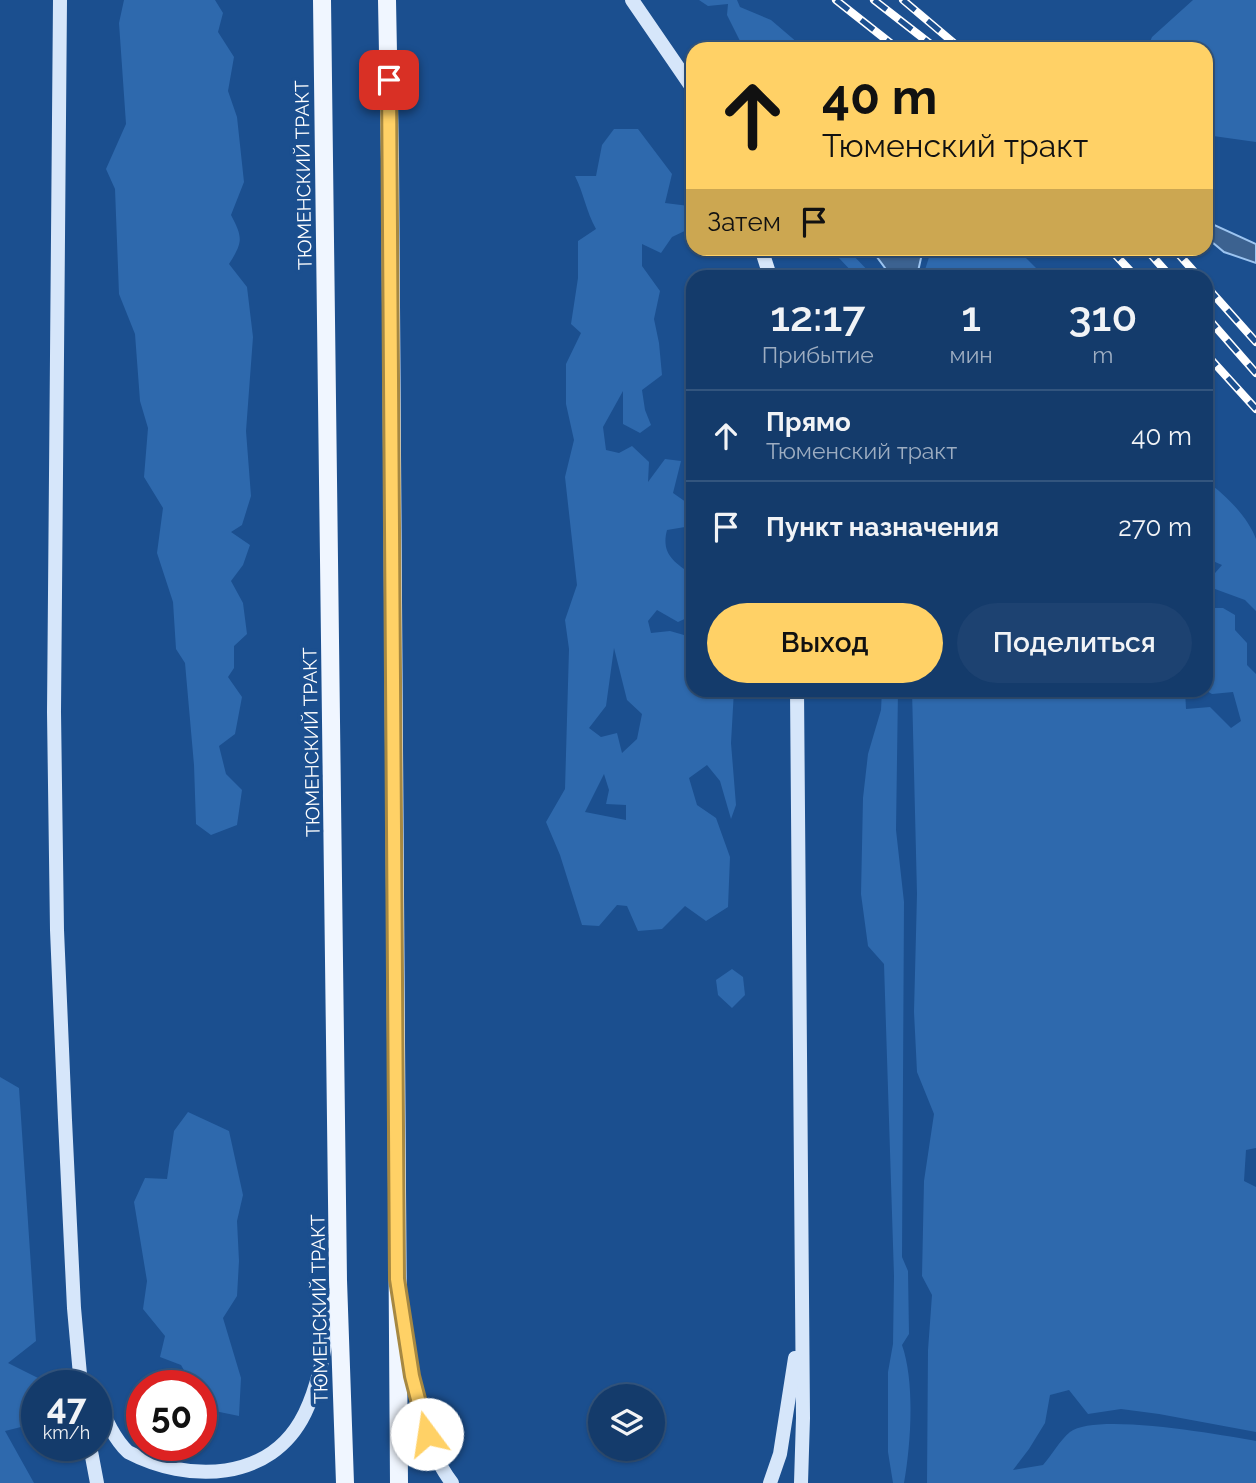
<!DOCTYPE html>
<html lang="ru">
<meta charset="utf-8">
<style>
:root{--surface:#143b6b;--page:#1d4271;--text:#f1f3f6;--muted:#9dadc1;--line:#33557e;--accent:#ffd166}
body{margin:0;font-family:Raleway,sans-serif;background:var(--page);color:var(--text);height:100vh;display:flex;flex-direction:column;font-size:26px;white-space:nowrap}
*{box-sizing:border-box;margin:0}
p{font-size:23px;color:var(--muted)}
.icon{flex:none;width:38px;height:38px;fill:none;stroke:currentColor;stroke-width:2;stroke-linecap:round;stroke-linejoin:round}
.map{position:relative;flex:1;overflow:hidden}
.sheet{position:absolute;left:686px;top:270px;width:527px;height:427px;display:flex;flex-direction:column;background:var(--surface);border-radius:21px;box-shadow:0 2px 5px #0004,0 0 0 2px var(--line)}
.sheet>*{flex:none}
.top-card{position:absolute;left:686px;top:42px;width:527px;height:214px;border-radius:21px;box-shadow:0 2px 5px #0004,0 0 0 2px var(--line);background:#ffd166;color:#111;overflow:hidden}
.controls{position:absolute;left:588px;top:1384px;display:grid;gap:14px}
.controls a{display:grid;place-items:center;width:77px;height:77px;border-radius:50%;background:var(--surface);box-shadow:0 2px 5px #0004,0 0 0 2px var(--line);font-size:35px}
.speed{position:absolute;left:21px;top:1370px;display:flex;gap:14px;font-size:35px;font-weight:700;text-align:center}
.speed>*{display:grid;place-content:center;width:91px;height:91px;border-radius:50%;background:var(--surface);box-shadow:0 2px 5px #0004,0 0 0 2px var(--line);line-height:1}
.speed small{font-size:18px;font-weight:400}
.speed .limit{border:10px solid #d22;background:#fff;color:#111}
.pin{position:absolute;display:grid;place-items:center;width:60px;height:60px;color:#fff;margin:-30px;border-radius:14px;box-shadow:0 4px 10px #0006}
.me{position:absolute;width:77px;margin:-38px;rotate:346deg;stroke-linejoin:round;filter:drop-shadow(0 0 5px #0008)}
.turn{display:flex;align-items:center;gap:24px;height:147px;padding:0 21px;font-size:32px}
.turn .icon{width:91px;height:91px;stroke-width:2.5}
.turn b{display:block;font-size:49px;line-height:60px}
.then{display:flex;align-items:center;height:66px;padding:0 21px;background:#0003;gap:14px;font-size:26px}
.eta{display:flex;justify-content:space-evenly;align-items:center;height:119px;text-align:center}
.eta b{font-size:42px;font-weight:600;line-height:49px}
.action{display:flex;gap:14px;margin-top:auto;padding:14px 21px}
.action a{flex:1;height:80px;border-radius:42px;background:var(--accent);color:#111;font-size:28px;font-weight:600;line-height:80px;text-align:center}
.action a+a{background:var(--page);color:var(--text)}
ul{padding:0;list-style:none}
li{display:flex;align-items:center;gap:21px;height:91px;padding:0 21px;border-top:2px solid var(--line)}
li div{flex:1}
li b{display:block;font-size:26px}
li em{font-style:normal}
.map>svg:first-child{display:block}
.green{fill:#2e69ad;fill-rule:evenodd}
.water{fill:#3c6290;stroke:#9cc4f0;stroke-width:2}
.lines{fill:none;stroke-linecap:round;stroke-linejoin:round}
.secondary{stroke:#d6e6fa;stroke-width:14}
.primary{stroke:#f0f6ff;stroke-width:18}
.rail-casing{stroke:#fff;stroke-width:8}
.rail{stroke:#1b4f8f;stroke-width:5;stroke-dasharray:16;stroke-linecap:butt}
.route-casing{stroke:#a68842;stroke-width:18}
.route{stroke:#ffd166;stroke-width:12}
.labels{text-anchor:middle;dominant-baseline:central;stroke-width:7;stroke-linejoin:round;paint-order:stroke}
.street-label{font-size:19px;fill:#fff;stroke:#1b4f8f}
</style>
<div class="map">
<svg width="1256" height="1483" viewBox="0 0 1256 1483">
<rect width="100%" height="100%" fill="#1b4f8f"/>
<g class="green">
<path d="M124,0H215L223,13L218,32L234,57L228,91L237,117L244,182L231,215C243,238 243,242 229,264L247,287L253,337L246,431L251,496L242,525L231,532L250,545L243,565L231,581L243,603L247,634L234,646V668L228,677L242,697L235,734L219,746L226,774L242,790L237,825L211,835L196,824L194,765L185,663L176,649L173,602L157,553L163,508L144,477L148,428L140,401L135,334L119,294L115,189L106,169L126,124L119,23Z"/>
<polygon points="699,0 737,0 740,7 771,20 805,49 744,49 727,15 728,4 708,6"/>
<polygon points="1193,0 1256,0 1256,142 1206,135 1206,49 1147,49 1152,37"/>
<path d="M614,129H638L672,174L665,203L689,206L693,227L672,237L661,253L642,244V266L660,291L654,319L659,343L662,375L642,390L645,410L651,425L640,433L623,424V391L603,427L606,450L619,453L632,446L649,462L648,482L665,459L681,461L673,493L693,507V533L685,527L667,530C661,553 673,562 692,574L687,594L691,616L678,622L657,610L648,621L651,633L670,631L691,637L693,665L686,674L693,677V690H734L731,743L736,805L731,819L720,781L707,765L689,778L697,805L716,818L730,857L728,907L706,921L685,906L662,929L638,931L627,906L617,905L599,926L582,925L560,855L546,822L565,789L569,649L565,620L577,585L565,477L574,440L566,404V364L581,333L571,324L578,278V241L596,229C586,211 584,194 575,176H596L602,145ZM614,648L627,700L642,714L637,739L622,753L617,733L601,737L589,728L606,706ZM604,774L609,790L606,804L626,805V820L585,812Z"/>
<polygon points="932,248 1017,249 1044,276 923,276"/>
<polygon points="836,249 851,249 852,254 873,276 856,276 838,257"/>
<path d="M1206,481C1225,494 1248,517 1256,539C1256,551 1256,596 1256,611L1245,600L1215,589L1209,580L1222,565L1206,558Z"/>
<path d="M1206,608H1223L1235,615V630L1247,643V665L1256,674V1148L1246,1150L1244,1181L1256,1187V1432L1159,1414L1121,1409L1088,1414L1069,1390L1050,1395L1045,1423L1029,1449L1013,1470L1043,1465C1052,1455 1060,1440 1070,1432C1096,1412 1222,1435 1256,1441V1483H927L928,1350L932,1295L922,1276L924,1181L934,1114L917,1072L914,1012L917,894L912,690H1185L1186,709L1210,707L1231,728L1241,721L1233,692L1212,694L1205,690Z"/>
<path d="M882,690H898L896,830L904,902L902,1257L908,1271L909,1334L902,1345C915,1382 911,1444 904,1483H893L888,1452V1372L893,1344L894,1276L884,964L868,946L861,894L863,798L868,754L881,710Z"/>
<polygon points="732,969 743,977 745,995 732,1008 718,995 716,980"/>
<polygon points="0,1077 19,1088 36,1341 8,1363 52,1385 37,1386 37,1423 5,1431 34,1483 0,1483"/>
<polygon points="188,1112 229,1131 243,1195 237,1221 239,1261 237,1296 223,1318 241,1378 239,1416 205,1409 201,1402 201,1386 193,1386 181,1365 160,1357 165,1336 143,1309 147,1281 134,1202 145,1178 167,1179 174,1131"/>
</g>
<g class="water">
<polygon points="1206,218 1214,225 1256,244 1256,263 1224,252 1206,237"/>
<polygon points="871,249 923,249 917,276 891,276"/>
</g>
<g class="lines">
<g class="secondary">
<polyline points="60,0 54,712 57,930 65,1120 74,1308 81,1386"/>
<polyline points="632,0 693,89"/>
<polyline points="761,248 770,276"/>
<polyline points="797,690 803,1418 801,1483"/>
<path d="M404,1325C412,1378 419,1439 452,1483"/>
<path d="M96,1397C104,1415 113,1438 128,1452C187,1483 271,1483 305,1413C322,1378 326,1336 334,1299"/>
<polyline points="90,1446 97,1483"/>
<polyline points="770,1483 780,1454 795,1358"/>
</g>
<g class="primary">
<polyline points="322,0 338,1280 345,1483"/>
<polyline points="387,0 390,159 399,1483"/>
</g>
<defs>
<g id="rail">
<polyline points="836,0 898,49"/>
<polyline points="874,0 937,49"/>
<polyline points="903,0 961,49"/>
<polyline points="1109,248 1135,276"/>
<polyline points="1145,248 1170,276"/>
<polyline points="1173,248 1198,276"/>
<polyline points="1206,286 1256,342"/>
<polyline points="1206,316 1256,373"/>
<polyline points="1206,354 1256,409"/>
</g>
</defs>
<use href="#rail" class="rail-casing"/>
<use href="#rail" class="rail"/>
</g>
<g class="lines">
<defs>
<polyline id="route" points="389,80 397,1279 412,1376 427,1434"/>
</defs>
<use href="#route" class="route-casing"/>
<use href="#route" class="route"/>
</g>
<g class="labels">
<g class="street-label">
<text transform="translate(303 175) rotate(-91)">ТЮМЕНСКИЙ ТРАКТ</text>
<text transform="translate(311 742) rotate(-91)">ТЮМЕНСКИЙ ТРАКТ</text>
<text transform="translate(319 1309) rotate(-91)">ТЮМЕНСКИЙ ТРАКТ</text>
</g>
</g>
</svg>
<div class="controls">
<a><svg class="icon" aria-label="layers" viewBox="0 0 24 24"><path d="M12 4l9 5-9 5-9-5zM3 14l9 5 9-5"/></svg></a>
</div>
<div class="speed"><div>47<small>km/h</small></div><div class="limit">50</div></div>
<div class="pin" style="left:389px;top:80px;background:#d93025"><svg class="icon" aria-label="arrive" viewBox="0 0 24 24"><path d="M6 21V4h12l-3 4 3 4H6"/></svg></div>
<svg class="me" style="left:427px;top:1434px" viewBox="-20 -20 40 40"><circle r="19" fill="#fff"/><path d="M0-13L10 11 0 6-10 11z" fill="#ffd166"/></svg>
<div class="top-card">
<div class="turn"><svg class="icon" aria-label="ahead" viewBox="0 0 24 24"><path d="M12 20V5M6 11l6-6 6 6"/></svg><div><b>40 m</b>Тюменский тракт</div></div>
<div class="then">Затем<svg class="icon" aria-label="arrive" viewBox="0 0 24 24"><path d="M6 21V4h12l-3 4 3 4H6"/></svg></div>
</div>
<section class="sheet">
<div class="eta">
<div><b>12:17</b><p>Прибытие</p></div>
<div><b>1</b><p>мин</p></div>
<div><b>310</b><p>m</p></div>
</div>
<ul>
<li><svg class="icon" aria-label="ahead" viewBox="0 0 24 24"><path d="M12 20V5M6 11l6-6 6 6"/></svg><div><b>Прямо</b><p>Тюменский тракт</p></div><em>40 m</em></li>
<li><svg class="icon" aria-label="arrive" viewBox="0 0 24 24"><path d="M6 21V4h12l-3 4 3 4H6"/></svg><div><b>Пункт назначения</b></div><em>270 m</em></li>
</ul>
<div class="action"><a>Выход</a><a>Поделиться</a></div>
</section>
</div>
